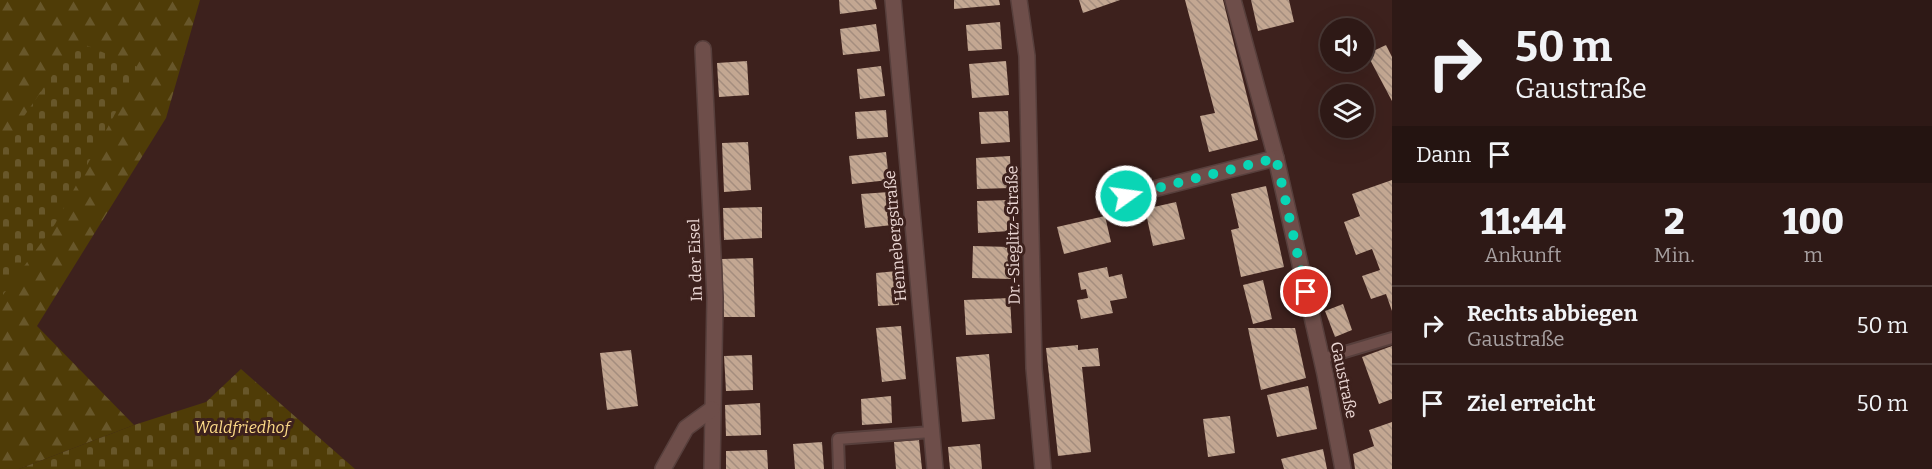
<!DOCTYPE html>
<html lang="de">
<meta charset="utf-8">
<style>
:root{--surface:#2e1916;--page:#36221f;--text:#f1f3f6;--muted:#a7a0a1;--line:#493835}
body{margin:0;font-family:Bitter,serif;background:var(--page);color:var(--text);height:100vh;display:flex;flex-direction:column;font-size:22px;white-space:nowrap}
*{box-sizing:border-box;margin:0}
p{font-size:20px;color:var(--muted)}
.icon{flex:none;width:33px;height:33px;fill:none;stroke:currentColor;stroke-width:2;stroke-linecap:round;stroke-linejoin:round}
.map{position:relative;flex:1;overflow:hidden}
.panel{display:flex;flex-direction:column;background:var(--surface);width:540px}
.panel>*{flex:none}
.banner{background:#2e1916;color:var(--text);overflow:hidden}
.controls{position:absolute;left:1320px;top:18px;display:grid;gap:12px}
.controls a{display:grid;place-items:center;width:54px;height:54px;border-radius:50%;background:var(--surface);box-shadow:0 6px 24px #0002,0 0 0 2px var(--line);font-size:30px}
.pin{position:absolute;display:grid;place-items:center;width:51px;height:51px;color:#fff;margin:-26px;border:3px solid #fff;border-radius:50%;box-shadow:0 2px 6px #0007}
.me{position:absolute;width:66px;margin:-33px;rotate:76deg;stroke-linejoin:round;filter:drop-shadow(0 0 4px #0008)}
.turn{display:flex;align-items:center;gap:21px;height:126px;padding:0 24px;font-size:27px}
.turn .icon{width:78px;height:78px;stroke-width:2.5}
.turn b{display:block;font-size:42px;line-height:51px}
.then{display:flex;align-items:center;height:57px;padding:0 24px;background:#0003;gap:12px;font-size:22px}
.eta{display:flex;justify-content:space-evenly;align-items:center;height:102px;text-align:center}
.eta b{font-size:36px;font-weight:800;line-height:42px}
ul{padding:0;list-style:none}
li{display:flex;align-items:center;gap:18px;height:78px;padding:0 24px;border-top:2px solid var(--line)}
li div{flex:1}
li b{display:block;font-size:22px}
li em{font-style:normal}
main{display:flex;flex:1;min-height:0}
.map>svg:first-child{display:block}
.forest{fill:url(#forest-firs)}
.cemetery{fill:url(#cemetery-stones)}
.building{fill:url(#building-back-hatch)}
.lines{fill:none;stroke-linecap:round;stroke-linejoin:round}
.service-casing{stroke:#573f3c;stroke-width:14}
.minor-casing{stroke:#573f3c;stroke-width:18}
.service{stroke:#6e4e4a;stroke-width:10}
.minor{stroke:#6e4e4a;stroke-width:15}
.route{stroke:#0ad5b5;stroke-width:10;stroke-dasharray:0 18}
.labels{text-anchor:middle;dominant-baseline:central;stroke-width:6;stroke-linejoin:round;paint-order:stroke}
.street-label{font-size:16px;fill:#ebd7d4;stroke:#3d211d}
.park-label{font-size:16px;font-style:italic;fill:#fdda88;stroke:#3d211d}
</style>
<main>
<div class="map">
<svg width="1392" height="469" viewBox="0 0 1392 469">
<defs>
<pattern id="forest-firs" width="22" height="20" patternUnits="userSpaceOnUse" patternTransform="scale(1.5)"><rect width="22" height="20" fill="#4f3c07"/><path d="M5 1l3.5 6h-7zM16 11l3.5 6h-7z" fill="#68572a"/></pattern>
<pattern id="cemetery-stones" width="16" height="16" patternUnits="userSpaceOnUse" patternTransform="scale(1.5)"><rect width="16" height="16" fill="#4f3c07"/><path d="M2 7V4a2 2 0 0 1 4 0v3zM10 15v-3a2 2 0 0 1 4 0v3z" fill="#68572a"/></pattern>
<pattern id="building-back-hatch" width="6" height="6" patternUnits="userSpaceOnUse" patternTransform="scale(1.5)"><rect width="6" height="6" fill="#c3a792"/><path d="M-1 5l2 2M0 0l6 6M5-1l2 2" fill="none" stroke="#a48d7e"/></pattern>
</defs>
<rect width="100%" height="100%" fill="#3d211d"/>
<polygon class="forest" points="0,0 200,0 166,118 37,326 134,425 19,469 0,469"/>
<g class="cemetery">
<polygon points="76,41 140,68 55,224 0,299 0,151"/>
<polygon points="241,369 355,469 19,469 134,425 206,402"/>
</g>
<g class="building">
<polygon points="839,0 875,0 877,9 840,14"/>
<polygon points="954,0 999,0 1000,5 954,9"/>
<polygon points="1079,0 1120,0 1083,13"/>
<polygon points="1185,0 1223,0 1258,140 1209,152 1200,116 1215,113"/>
<polygon points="1251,0 1289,0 1294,22 1258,31"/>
<polygon points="1000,22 1002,49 968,51 966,25"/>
<polygon points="876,24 880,51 843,55 840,29"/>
<polygon points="1386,45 1392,57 1392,101 1367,54"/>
<polygon points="747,61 749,95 719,97 717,63"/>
<polygon points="1006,61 1009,95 972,98 969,64"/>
<polygon points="881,66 885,96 860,99 857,69"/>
<polygon points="886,110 888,137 857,139 855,112"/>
<polygon points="1008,111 1010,142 981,144 979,112"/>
<polygon points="748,142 751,190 724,192 722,143"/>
<polygon points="886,152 889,180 852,184 849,156"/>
<polygon points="1010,156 1011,188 977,189 976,158"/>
<polygon points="1392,180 1392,311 1386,294 1371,299 1362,276 1380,270 1372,249 1356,255 1344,222 1360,216 1352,194"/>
<polygon points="1266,186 1284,267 1241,277 1231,230 1239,228 1231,194"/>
<polygon points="889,192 892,225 865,228 861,194"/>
<polygon points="1009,200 1010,231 978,233 977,201"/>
<polygon points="1176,202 1185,239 1153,246 1145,209"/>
<polygon points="762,207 762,238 724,240 723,208"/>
<polygon points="1105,216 1111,242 1064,254 1057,227"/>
<polygon points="973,246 1011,247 1011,279 972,278"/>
<polygon points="753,258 755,317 724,317 722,259"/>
<polygon points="1107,267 1109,277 1122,274 1127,298 1110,301 1113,313 1081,319 1077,300 1088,298 1086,289 1081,290 1078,273"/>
<polygon points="897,271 899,305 878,306 876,273"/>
<polygon points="1263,280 1272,319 1253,324 1243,285"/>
<polygon points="1010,298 1012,333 966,335 964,300"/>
<polygon points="1343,304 1352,330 1335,337 1325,311"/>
<polygon points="901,326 906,379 882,382 876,328"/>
<polygon points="1248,328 1295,328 1306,378 1261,390"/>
<polygon points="1078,345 1078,350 1098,348 1100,366 1082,367 1091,452 1058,456 1046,348"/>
<polygon points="1392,346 1392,399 1379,404 1362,357"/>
<polygon points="631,350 638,406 607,410 600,353"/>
<polygon points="989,354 995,419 962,422 956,357"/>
<polygon points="752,355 753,390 726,391 724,356"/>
<polygon points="1308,386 1317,429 1277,437 1267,395"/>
<polygon points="891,396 892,423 862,425 861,399"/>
<polygon points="760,403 761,435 726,436 725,405"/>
<polygon points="1230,416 1235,453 1208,457 1203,419"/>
<polygon points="1392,422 1392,469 1355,469 1353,454 1374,446 1369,430"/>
<polygon points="919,440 922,469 896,469 894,442"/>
<polygon points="822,442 824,469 795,469 793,444"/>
<polygon points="980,444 982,469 950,469 948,447"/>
<polygon points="1323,449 1327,469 1284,469 1281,459"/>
<polygon points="767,450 768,469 726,469 726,451"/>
</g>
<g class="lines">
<defs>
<g id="service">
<polyline points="1321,359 1392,338"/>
<polyline points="839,469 838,439 931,432"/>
</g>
<g id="minor">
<polyline points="893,0 935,469"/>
<polyline points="1019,0 1027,56 1034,368 1043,469"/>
<polyline points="1233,0 1276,158 1325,374 1343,469"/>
<polyline points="703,49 715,298 712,469"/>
<polyline points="1126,196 1276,158"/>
<polyline points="663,469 686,428 712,409"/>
</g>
</defs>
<use href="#service" class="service-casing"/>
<use href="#minor" class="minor-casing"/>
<use href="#service" class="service"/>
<use href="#minor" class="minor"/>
</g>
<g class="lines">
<polyline class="route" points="1126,196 1276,158 1306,292"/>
</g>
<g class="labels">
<g class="street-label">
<text transform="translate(1013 235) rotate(-91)">Dr.-Sieglitz-Straße</text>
<text transform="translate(895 236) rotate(-95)">Hennebergstraße</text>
<text transform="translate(695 260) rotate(-92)">In der Eisel</text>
<text transform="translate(1344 380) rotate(78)">Gaustraße</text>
</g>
<g class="park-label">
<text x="242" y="427">Waldfriedhof</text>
</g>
</g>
</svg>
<div class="controls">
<a><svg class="icon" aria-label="sound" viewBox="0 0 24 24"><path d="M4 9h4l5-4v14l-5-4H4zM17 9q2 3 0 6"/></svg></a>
<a><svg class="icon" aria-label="layers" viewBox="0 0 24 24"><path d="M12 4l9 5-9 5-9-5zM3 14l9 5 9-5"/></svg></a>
</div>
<div class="pin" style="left:1306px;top:292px;background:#d93025"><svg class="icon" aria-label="arrive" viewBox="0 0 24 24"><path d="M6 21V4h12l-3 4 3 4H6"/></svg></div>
<svg class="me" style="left:1126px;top:196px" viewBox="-20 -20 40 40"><circle r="17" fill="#0ad5b5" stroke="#fff" stroke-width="3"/><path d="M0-11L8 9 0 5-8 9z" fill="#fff"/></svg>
</div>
<section class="panel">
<div class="banner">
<div class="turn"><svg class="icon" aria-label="right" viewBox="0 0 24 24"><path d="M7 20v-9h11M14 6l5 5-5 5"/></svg><div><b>50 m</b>Gaustraße</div></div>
<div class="then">Dann<svg class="icon" aria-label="arrive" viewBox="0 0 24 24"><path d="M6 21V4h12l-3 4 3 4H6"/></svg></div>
</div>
<div class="eta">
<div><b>11:44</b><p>Ankunft</p></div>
<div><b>2</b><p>Min.</p></div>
<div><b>100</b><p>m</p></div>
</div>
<ul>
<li><svg class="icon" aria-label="right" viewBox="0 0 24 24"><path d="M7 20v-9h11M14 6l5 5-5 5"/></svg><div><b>Rechts abbiegen</b><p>Gaustraße</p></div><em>50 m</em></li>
<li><svg class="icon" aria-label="arrive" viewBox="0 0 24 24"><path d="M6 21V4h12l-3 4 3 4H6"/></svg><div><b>Ziel erreicht</b></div><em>50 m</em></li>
</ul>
</section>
</main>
